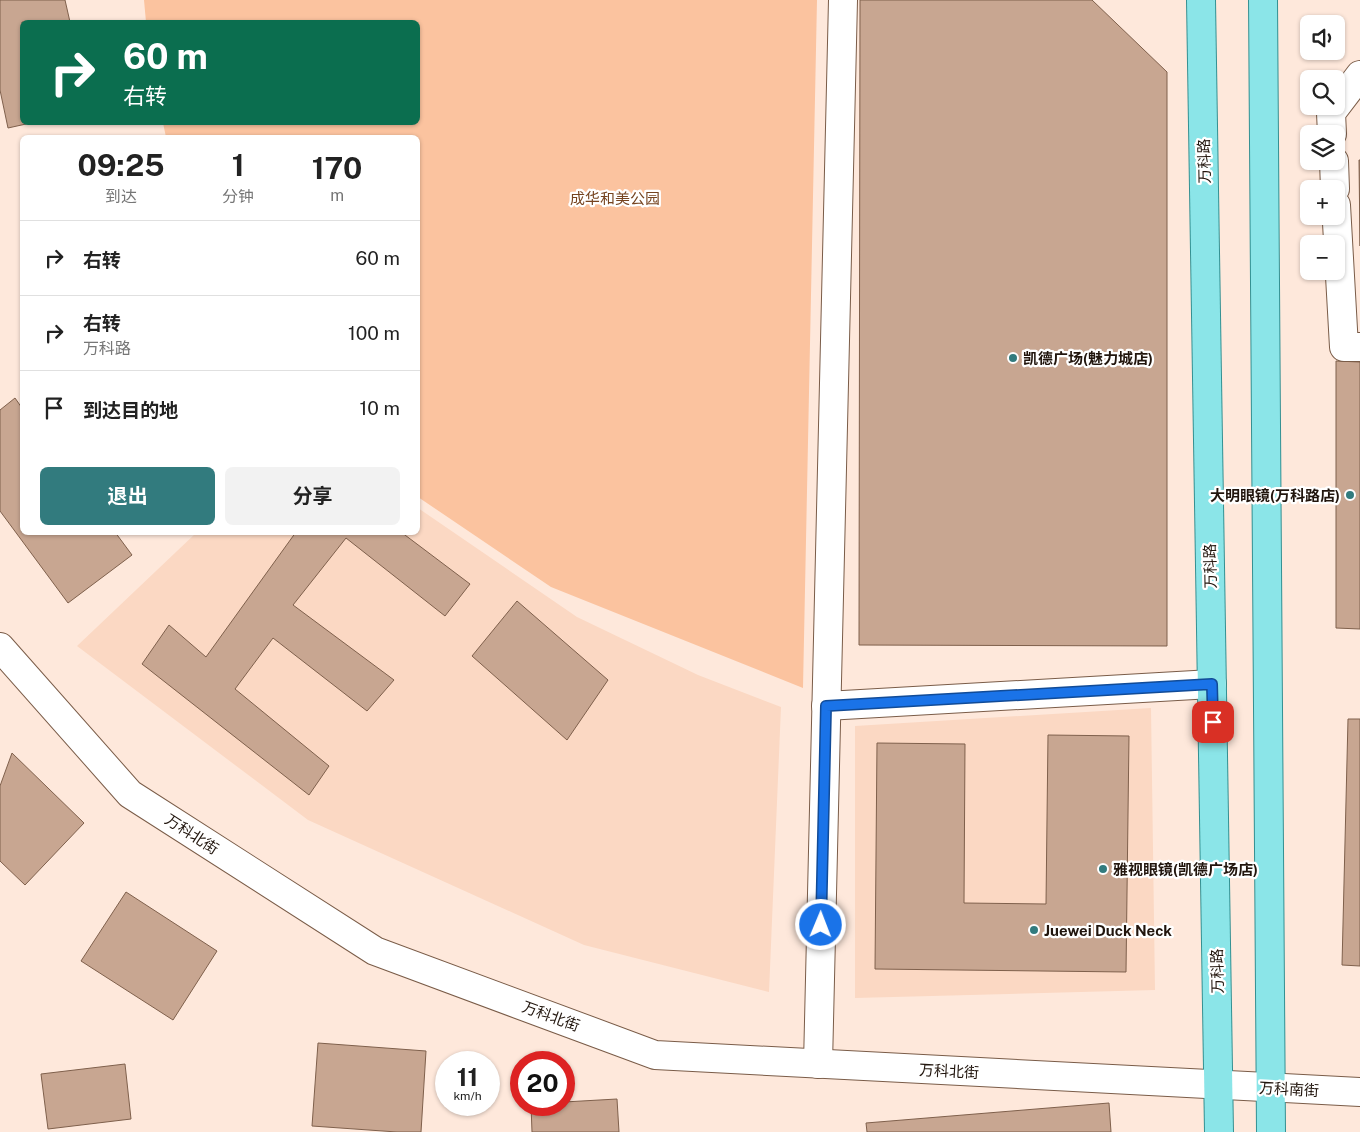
<!DOCTYPE html>
<html lang="zh">
<meta charset="utf-8">
<style>
:root{--surface:#fff;--page:#f2f2f2;--text:#222;--muted:#767676;--line:#e0e0e0;--accent:#327b7e}
body{margin:0;font-family:"Public Sans","Noto Sans SC",sans-serif;background:var(--page);color:var(--text);height:100vh;display:flex;flex-direction:column;font-size:19px;white-space:nowrap}
*{box-sizing:border-box;margin:0}
p{font-size:16px;color:var(--muted)}
.icon{flex:none;width:28px;height:28px;fill:none;stroke:currentColor;stroke-width:2;stroke-linecap:round;stroke-linejoin:round}
.map{position:relative;flex:1;overflow:hidden}
.details{position:absolute;left:20px;top:135px;width:400px;height:400px;display:flex;flex-direction:column;background:var(--surface);border-radius:8px;box-shadow:0 1px 4px #0004}
.details>*{flex:none}
.hud{position:absolute;left:20px;top:20px;width:400px;height:105px;border-radius:8px;box-shadow:0 1px 4px #0004;background:#0b6e4f;color:#fff;overflow:hidden}
.controls{position:absolute;left:1300px;top:15px;display:grid;gap:10px}
.controls a{display:grid;place-items:center;width:45px;height:45px;border-radius:8px;background:var(--surface);box-shadow:0 1px 4px #0004;font-size:25px}
.speed{position:absolute;left:435px;top:1051px;display:flex;gap:10px;font-size:25px;font-weight:700;text-align:center}
.speed>*{display:grid;place-content:center;width:65px;height:65px;border-radius:50%;background:var(--surface);box-shadow:0 1px 4px #0004;line-height:1}
.speed small{font-size:12px;font-weight:400}
.speed .limit{border:8px solid #d22;background:#fff;color:#111}
.pin{position:absolute;display:grid;place-items:center;width:42px;height:42px;color:#fff;margin:-21px;border-radius:10px;box-shadow:0 2px 8px #0006}
.me{position:absolute;width:55px;margin:-28px;rotate:1deg;stroke-linejoin:round;filter:drop-shadow(0 0 4px #0008)}
.turn{display:flex;align-items:center;gap:18px;height:105px;padding:0 20px;font-size:22px}
.turn .icon{width:65px;height:65px;stroke-width:2.5}
.turn b{display:block;font-size:35px;line-height:42px}
.eta{display:flex;justify-content:space-evenly;align-items:center;height:85px;text-align:center}
.eta b{font-size:30px;font-weight:700;line-height:35px}
.action{display:flex;gap:10px;margin-top:auto;padding:10px 20px}
.action a{flex:1;height:58px;border-radius:8px;background:var(--accent);color:#fff;font-size:20px;font-weight:700;line-height:58px;text-align:center}
.action a+a{background:var(--page);color:var(--text)}
ul{padding:0;list-style:none}
li{display:flex;align-items:center;gap:15px;height:75px;padding:0 20px;border-top:1px solid var(--line)}
li div{flex:1}
li b{display:block;font-size:19px}
li em{font-style:normal}
.map>svg:first-child{display:block}
.built{fill:#fbd8c3}
.green{fill:#fbc39f}
.building{fill:#c8a691;stroke:#7f604c}
.lines{fill:none;stroke-linecap:round;stroke-linejoin:round}
.minor-casing{stroke:#7a5c48;stroke-width:30}
.major-casing{stroke:#349092;stroke-width:30}
.minor{stroke:#fff;stroke-width:28}
.major{stroke:#8be5e8;stroke-width:28}
.route-casing{stroke:#114b97;stroke-width:12}
.route{stroke:#1a73e8;stroke-width:9}
.poi-dot{fill:#327b7e;stroke:#fff;stroke-width:2}
.labels{text-anchor:middle;dominant-baseline:central;stroke-width:4.5;stroke-linejoin:round;paint-order:stroke}
.street-label{font-size:15px;fill:#21150d;stroke:#fff}
.park-label{font-size:15px;fill:#764420;stroke:#fff}
.poi-label{font-size:15px;font-weight:bold;fill:#21150d;stroke:#fff;text-anchor:start}
</style>
<div class="map">
<svg width="1360" height="1132" viewBox="0 0 1360 1132">
<rect width="100%" height="100%" fill="#fee8db"/>
<g class="built">
<polygon points="418,508 577,617 698,675 781,707 769,992 584,945 308,820 77,646 196,533 418,532"/>
<polygon points="1151,708 1155,990 855,998 855,726"/>
</g>
<polygon class="green" points="144,0 817,0 803,688 551,587 418,497 418,138 166,137 163,123 418,122 418,22 146,22"/>
<g class="building">
<polygon points="0,0 65,0 70,22 22,22 22,122 35,122 8,128 0,90"/>
<polygon points="860,0 1092,0 1167,72 1167,646 859,645"/>
<polygon points="1359,160 1360,160 1360,246"/>
<polygon points="1336,361 1360,362 1360,629 1336,628"/>
<polygon points="15,398 22,408 22,532 115,532 132,555 68,603 0,511 0,410"/>
<polygon points="296,532 401,532 470,584 445,616 346,538 293,605 394,680 367,711 273,638 235,689 329,766 309,795 142,664 169,625 206,657"/>
<polygon points="517,601 608,680 567,740 472,656"/>
<polygon points="1348,719 1360,719 1360,966 1342,965"/>
<polygon points="1048,735 1129,736 1126,972 875,969 877,743 965,744 964,903 1046,904"/>
<polygon points="12,753 84,823 25,885 0,861 0,786"/>
<polygon points="126,892 217,951 173,1020 81,961"/>
<polygon points="318,1043 426,1051 421,1132 397,1132 312,1126"/>
<polygon points="125,1064 131,1119 48,1129 41,1074"/>
<polygon points="617,1099 619,1132 532,1132 531,1105 564,1105 564,1102"/>
<polygon points="1109,1103 1111,1132 867,1132 866,1123"/>
</g>
<g class="lines">
<defs>
<g id="minor">
<polyline points="1332,134 1331,113 1360,75"/>
<polyline points="1334,161 1335,189"/>
<polyline points="1336,205 1344,347 1360,347"/>
<polyline points="0,647 130,794 375,951 655,1055 1360,1092"/>
<polyline points="826,706 1212,684"/>
<polyline points="818,1064 843,0"/>
</g>
<g id="major">
<polyline points="1201,0 1219,1132"/>
<polyline points="1263,0 1271,1132"/>
</g>
</defs>
<use href="#minor" class="minor-casing"/>
<use href="#major" class="major-casing"/>
<use href="#minor" class="minor"/>
<use href="#major" class="major"/>
</g>
<g class="lines">
<defs>
<polyline id="route" points="821,925 826,706 1212,684 1213,722"/>
</defs>
<use href="#route" class="route-casing"/>
<use href="#route" class="route"/>
</g>
<g class="poi-dot">
<circle cx="1013" cy="358" r="5"/>
<circle cx="1350" cy="495" r="5"/>
<circle cx="1103" cy="869" r="5"/>
<circle cx="1034" cy="930" r="5"/>
</g>
<g class="labels">
<g class="street-label">
<text transform="translate(1204 161) rotate(-91)">万科路</text>
<text transform="translate(1210 566) rotate(-91)">万科路</text>
<text transform="translate(192 834) rotate(33)">万科北街</text>
<text transform="translate(1217 971) rotate(-91)">万科路</text>
<text transform="translate(551 1016) rotate(20)">万科北街</text>
<text transform="translate(949 1071) rotate(3)">万科北街</text>
<text transform="translate(1289 1089) rotate(3)">万科南街</text>
</g>
<g class="park-label">
<text x="615" y="198">成华和美公园</text>
</g>
<g class="poi-label">
<text x="1023" y="358">凯德广场(魅力城店)</text>
<text x="1340" y="495" text-anchor="end">大明眼镜(万科路店)</text>
<text x="1113" y="869">雅视眼镜(凯德广场店)</text>
<text x="1044" y="930">Juewei Duck Neck</text>
</g>
</g>
</svg>
<div class="controls">
<a><svg class="icon" aria-label="sound" viewBox="0 0 24 24"><path d="M4 9h4l5-4v14l-5-4H4zM17 9q2 3 0 6"/></svg></a>
<a><svg class="icon" aria-label="search" viewBox="0 0 24 24"><circle cx="10" cy="10" r="6"/><path d="M15 15l6 6"/></svg></a>
<a><svg class="icon" aria-label="layers" viewBox="0 0 24 24"><path d="M12 4l9 5-9 5-9-5zM3 14l9 5 9-5"/></svg></a>
<a>+</a>
<a>−</a>
</div>
<div class="speed"><div>11<small>km/h</small></div><div class="limit">20</div></div>
<div class="pin" style="left:1213px;top:722px;background:#d93025"><svg class="icon" aria-label="arrive" viewBox="0 0 24 24"><path d="M6 21V4h12l-3 4 3 4H6"/></svg></div>
<svg class="me" style="left:821px;top:925px" viewBox="-20 -20 40 40"><circle r="17" fill="#1a73e8" stroke="#fff" stroke-width="3"/><path d="M0-11L8 9 0 5-8 9z" fill="#fff"/></svg>
<div class="hud">
<div class="turn"><svg class="icon" aria-label="right" viewBox="0 0 24 24"><path d="M7 20v-9h11M14 6l5 5-5 5"/></svg><div><b>60 m</b>右转</div></div>
</div>
<section class="details">
<div class="eta">
<div><b>09:25</b><p>到达</p></div>
<div><b>1</b><p>分钟</p></div>
<div><b>170</b><p>m</p></div>
</div>
<ul>
<li><svg class="icon" aria-label="right" viewBox="0 0 24 24"><path d="M7 20v-9h11M14 6l5 5-5 5"/></svg><div><b>右转</b></div><em>60 m</em></li>
<li><svg class="icon" aria-label="right" viewBox="0 0 24 24"><path d="M7 20v-9h11M14 6l5 5-5 5"/></svg><div><b>右转</b><p>万科路</p></div><em>100 m</em></li>
<li><svg class="icon" aria-label="arrive" viewBox="0 0 24 24"><path d="M6 21V4h12l-3 4 3 4H6"/></svg><div><b>到达目的地</b></div><em>10 m</em></li>
</ul>
<div class="action"><a>退出</a><a>分享</a></div>
</section>
</div>
